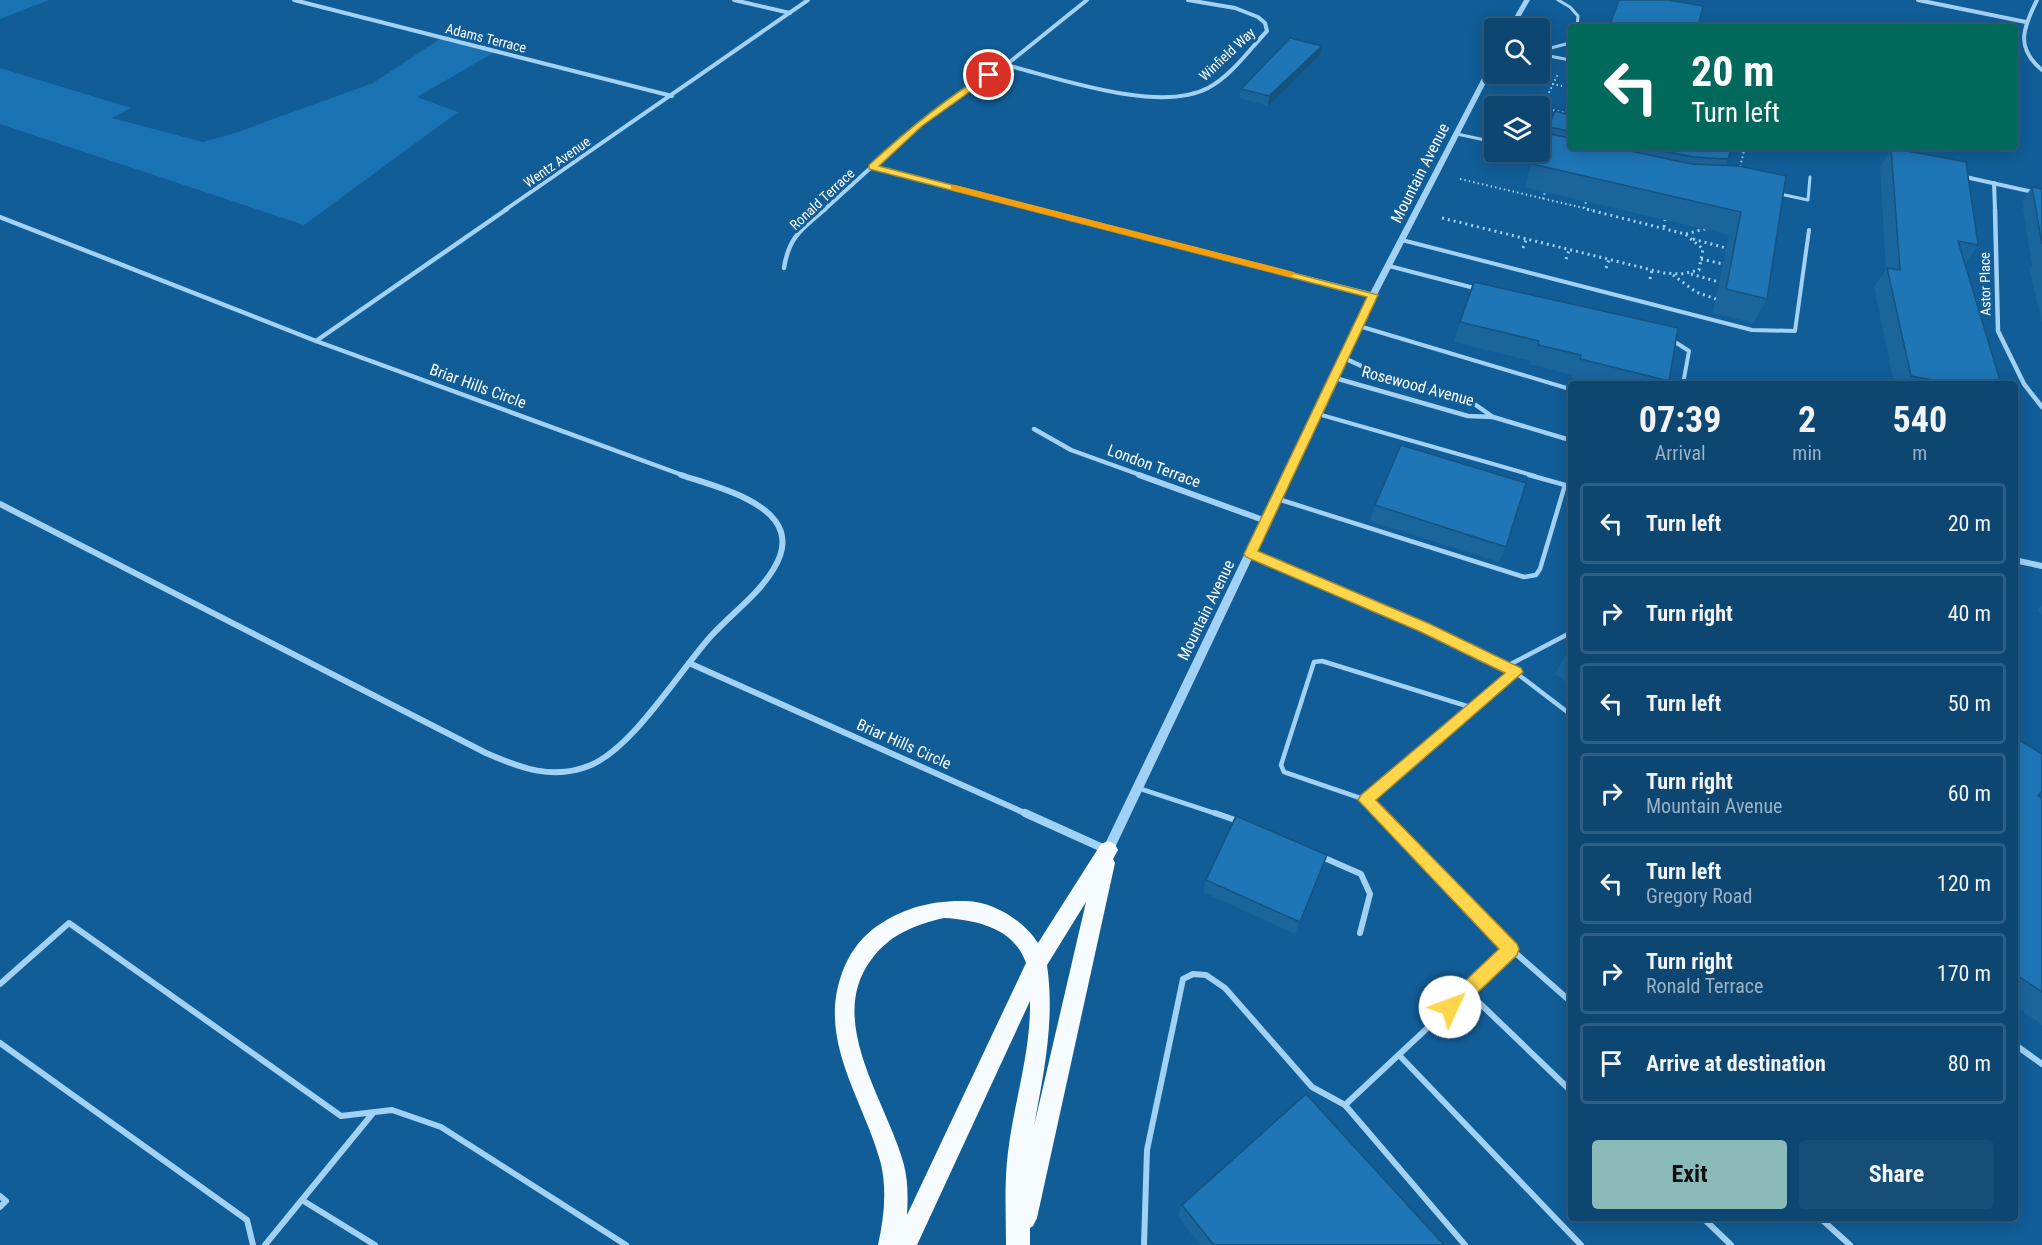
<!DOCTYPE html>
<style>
:root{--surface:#0d4671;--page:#164d76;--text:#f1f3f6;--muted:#9ab1c3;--line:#2d5e84;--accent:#8bbbb9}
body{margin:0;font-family:"Roboto Condensed",sans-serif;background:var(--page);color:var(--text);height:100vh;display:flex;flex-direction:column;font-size:22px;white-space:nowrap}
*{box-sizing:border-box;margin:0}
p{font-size:20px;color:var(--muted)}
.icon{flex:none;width:33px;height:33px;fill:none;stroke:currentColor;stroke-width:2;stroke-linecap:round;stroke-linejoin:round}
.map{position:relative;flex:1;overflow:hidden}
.details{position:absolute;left:1568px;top:381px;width:450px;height:840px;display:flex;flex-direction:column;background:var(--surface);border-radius:6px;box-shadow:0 3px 15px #0003,0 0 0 2px var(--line)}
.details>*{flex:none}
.guide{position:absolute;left:1568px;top:24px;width:450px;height:126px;border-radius:6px;box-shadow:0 3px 15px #0003,0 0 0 2px var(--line);background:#00695c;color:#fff;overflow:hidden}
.buttons{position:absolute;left:1484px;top:18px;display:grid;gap:12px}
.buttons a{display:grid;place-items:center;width:66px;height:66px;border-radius:6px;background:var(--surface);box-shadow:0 3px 15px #0003,0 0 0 2px var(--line);font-size:30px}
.pin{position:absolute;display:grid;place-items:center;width:51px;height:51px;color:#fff;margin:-26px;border:3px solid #fff;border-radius:50%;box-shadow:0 2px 6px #0007}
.me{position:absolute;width:66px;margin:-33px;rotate:47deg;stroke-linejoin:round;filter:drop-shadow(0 0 4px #0008)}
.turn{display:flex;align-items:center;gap:21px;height:126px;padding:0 24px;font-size:27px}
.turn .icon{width:78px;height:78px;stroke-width:2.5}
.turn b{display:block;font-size:42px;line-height:51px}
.eta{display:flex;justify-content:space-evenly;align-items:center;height:102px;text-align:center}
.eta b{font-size:36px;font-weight:700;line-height:42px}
.cta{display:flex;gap:12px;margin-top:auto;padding:12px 24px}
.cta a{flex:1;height:69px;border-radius:6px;background:var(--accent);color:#111;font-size:24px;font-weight:700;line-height:69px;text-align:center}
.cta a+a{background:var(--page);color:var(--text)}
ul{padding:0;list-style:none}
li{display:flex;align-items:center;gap:18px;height:81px;margin:0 12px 9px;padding:0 12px;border:3px solid var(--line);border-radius:6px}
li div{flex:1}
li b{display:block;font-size:22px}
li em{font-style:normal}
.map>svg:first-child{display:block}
.green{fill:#1972b1}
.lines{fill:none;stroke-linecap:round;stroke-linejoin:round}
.path-far1{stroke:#a1d1f4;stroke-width:2;stroke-dasharray:1.5 3;stroke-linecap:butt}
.path{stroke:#a1d1f4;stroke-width:3;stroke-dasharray:2 4;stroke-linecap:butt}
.service-far3{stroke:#a1d1f4;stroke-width:3}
.service-far2{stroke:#a1d1f4;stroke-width:4}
.service-far1{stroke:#a1d1f4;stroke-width:4.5}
.service{stroke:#a1d1f4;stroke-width:6}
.minor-far3{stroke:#a1d1f4;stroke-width:4}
.minor-far2{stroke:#a1d1f4;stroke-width:4.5}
.minor-far1{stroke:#a1d1f4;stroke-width:6}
.minor{stroke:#a1d1f4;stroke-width:8}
.tertiary{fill:#a1d1f4;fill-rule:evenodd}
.trunk{fill:#f6fbff;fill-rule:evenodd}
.wall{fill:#1b659d}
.shaded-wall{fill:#16537f}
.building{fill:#1f76b6;stroke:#16537f;stroke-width:1.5}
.route{fill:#ffd54a;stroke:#a68a30;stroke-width:1.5}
.slow{fill:#f59e0b}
.labels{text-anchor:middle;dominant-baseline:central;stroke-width:6;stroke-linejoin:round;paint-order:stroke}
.far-street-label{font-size:14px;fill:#fff;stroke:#115d97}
.street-label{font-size:16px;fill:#fff;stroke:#115d97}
</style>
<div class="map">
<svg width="2042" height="1245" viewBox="0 0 2042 1245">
<rect width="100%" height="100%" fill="#115d97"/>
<g class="green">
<polygon points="0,0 49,0 0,19"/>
<polygon points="446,35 500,49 417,97 458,112 304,225 0,124 0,68 131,108 112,118 203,142 235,133 373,83"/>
</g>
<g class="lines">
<g class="path-far1">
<polyline points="1552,84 1562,86"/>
<polyline points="1499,99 1535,106"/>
<polyline points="1540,107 1570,114"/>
<polyline points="1539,113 1558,74"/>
<polyline points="1726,147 1744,151"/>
<polyline points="1739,171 1745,147"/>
<polyline points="1460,179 1592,210"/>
<polyline points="1543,199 1545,192"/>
<polyline points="1584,208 1586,202"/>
</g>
<g class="path">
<polyline points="1442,218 1664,273 1681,274 1699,270 1703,249 1685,234 1586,209"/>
<polyline points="1664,227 1665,220"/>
<polyline points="1686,234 1708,228"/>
<polyline points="1693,239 1726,248"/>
<polyline points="1523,248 1526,240"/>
<polyline points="1566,259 1569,250"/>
<polyline points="1701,259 1723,264"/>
<polyline points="1606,268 1609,260"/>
<polyline points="1691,274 1719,282"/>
<polyline points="1673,275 1696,292 1716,299"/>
<polyline points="1650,279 1652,270"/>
</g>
<g class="service-far3">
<polyline points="1558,0 1570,7 1578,16 1577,27"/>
<polyline points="1539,51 1570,43"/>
<polyline points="1539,54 1570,60"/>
<polyline points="1457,134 1494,142"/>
<polyline points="1780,194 1808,200 1810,177"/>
</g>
<g class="service-far2">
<polyline points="1402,240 1752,330 1795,331 1809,230"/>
<polyline points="1389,266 1478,289"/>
<polyline points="1359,326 1570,389"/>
<polyline points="1672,340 1689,351 1683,384"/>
<polyline points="1318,414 1535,476"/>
</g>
<g class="service-far1">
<polyline points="1278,499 1524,577 1536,575 1540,569 1565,485 1529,475"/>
<polyline points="1251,554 1425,628 1507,666 1570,714"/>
<polyline points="1507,666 1570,633"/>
<polyline points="1138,788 1220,815"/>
<polyline points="1366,800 1284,772 1281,765 1314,662 1322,661 1473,708"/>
<polyline points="1381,815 1366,800 1516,672"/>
</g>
<g class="service">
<polyline points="1215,813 1238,821"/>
<polyline points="1379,813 1511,949 1467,991 1570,1090"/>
<polyline points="1320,856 1361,874 1370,894 1360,933"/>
<polyline points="1511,949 1570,1001"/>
<polyline points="0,984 69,923 341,1116 392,1110 441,1127 626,1245"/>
<polyline points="0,1043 247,1220 253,1245"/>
<polyline points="2014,1044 2042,1064"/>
<polyline points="1399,1055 1581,1245"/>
<polyline points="1345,1105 1465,1245"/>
<polyline points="0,1196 6,1201 0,1207"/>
<polyline points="302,1200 375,1245"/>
<polyline points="1703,1218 1731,1245"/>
<polyline points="1820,1218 1850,1245"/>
<polyline points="265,1245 373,1113"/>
<polyline points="1144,1245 1147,1150 1183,979 1193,974 1206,975 1225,988 1312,1087 1345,1105 1467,991"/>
</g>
<g class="minor-far3">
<polyline points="294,0 672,96"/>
<polyline points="734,0 790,13"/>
<polyline points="1918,0 2026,22"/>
<path d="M2037,0C2023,28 2015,48 2042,70"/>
<path d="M1006,65C1058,78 1159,114 1208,88C1231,76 1249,50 1267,31L1265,23L1258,17L1235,8L1188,0"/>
<polyline points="872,167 1041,210"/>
<polyline points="1961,176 2042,194"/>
<polyline points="1994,183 1995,210"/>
<polyline points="505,210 808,0"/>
<polyline points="824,210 919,124 957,96 1006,65 1087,0"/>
</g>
<g class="minor-far2">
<polyline points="1035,209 1373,295"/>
<polyline points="1995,209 1998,331 2024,384 2042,407"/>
<polyline points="0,217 316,341 685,476"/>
<path d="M784,268C789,236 802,229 825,209"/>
<polyline points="316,341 507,209"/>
<polyline points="1344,358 1394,381 1473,403 1493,417"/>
<polyline points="1335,378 1468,416 1493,417 1570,440"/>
<polyline points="1034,429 1071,450 1143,476"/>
</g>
<g class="minor-far1">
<polyline points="1139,475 1266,521"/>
<path d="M0,504L486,753C520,768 554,781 591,765C634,746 678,673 711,636C731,614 757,596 773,570C780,559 785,545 781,532C771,499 710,485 681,475"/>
<polyline points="2014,560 2042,566"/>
<polyline points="689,663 1029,815"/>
</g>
<polyline class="minor" points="1025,813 1107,850"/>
<g class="tertiary">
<polygon points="1524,0 1530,0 1514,28 1508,28"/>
<polygon points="1494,59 1494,67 1377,295 1112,854 1108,855 1104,854 1102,850 1104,846 1369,295 1491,61"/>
</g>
<path class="trunk" d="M1108,841L1115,844L1118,850L1113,859L1115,863L1037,1218L1033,1226L1030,1228V1245H1006C1006,1214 1004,1183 1008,1152C1014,1102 1031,1052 1030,1001L917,1245H878C884,1218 887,1191 881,1164C864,1100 817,1041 842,973C848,956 858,941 873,929C901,908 932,900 966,901C994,902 1023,920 1038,943L1101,844ZM1086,902L1034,1126C1044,1072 1055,1020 1047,965ZM944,918C977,920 1014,928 1026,963L907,1215C908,1198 908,1181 904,1165C888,1103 825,1022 871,960C889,935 914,925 944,918Z"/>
</g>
<g class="wall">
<polygon points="1320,55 1268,106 1239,98 1241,89"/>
<polygon points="1570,115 1570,147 1719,147 1728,159 1725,165 1739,166 1767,299 1753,323 1713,313 1729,235 1524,187 1532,164 1548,127"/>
<polygon points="1891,148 1978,245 1965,264 2001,384 1894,384 1874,287 1886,270 1880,167"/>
<polygon points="2032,187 2042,189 2042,323 2029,269 2032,265 2022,201"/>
<polygon points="1474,282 1669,381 1667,384 1594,384 1571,378 1572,375 1530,364 1531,361 1453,342"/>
<polygon points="1375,505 1506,547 1499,562 1370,521"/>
<polygon points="2042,605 2042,615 2037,610"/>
<polygon points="1570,652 1570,685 1555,674 1566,655"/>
<polygon points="2014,737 2038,796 2042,798 2042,1025 2014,1005"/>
<polygon points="1327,855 1295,934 1203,892 1206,880"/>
<polygon points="1182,1205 1444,1245 1200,1245 1178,1216"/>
</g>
<polygon class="shaded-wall" points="1322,46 1320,55 1268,106 1269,96"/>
<g class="building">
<polygon points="1619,0 1668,0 1703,6 1698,27 1609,27"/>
<polygon points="1290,38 1322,46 1269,96 1241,89"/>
<polygon points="1555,111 1570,115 1570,131 1548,127"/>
<polygon points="1545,133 1570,138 1570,147 1611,147 1692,164 1739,166 1786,176 1767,299 1726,289 1741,212 1532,164 1538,152 1539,152 1539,148"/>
<polygon points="1645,147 1719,147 1731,150 1728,159 1693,157"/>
<polygon points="1891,148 1966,162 1978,245 1958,241 2001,384 1954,384 1911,376 1887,268 1900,270"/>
<polygon points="2032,187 2042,189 2042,244"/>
<polygon points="1474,282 1678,328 1669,381 1580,359 1581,355 1538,345 1539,341 1460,322"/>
<polygon points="1401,445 1526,483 1506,547 1375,505"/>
<polygon points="1570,652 1570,658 1566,655"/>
<polygon points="2014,737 2042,754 2042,791 2038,796 2042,798 2042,992 2014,973"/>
<polygon points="1236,816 1327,855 1300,922 1206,880"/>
<polygon points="1306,1094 1444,1245 1214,1245 1182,1205"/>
</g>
<path class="route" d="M986,74L993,75L922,126L879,166L1378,295L1258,551L1430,624L1521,668L1523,672L1376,800L1517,944L1519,949L1517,955L1456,1013L1450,1015L1444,1013L1441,1007L1444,1001L1499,949L1358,800L1361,795L1505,673L1421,632L1246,557L1244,554L1367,297L869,169V165C906,131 943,100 986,74Z"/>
<polygon class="slow" points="955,185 1294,272 1295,274 1290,277 951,190 951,186"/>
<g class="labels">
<g class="far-street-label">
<text transform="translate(486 38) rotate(14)">Adams Terrace</text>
<text transform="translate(1227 54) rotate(-43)">Winfield Way</text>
<text transform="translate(557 162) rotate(-35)">Wentz Avenue</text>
<text transform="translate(822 199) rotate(-43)">Ronald Terrace</text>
<text transform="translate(1985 284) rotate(-91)">Astor Place</text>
</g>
<g class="street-label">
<text transform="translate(1420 173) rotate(-63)">Mountain Avenue</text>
<text transform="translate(478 386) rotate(20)">Briar Hills Circle</text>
<text transform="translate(1418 386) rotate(15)">Rosewood Avenue</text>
<text transform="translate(1154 466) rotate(20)">London Terrace</text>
<text transform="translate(1206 610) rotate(-64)">Mountain Avenue</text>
<text transform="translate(904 744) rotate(24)">Briar Hills Circle</text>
</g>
</g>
</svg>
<div class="buttons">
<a><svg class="icon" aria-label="search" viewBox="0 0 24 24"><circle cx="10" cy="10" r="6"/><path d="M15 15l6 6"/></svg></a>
<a><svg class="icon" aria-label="layers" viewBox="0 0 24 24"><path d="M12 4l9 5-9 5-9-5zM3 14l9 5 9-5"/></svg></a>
</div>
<div class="pin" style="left:989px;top:75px;background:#d93025"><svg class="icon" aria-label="arrive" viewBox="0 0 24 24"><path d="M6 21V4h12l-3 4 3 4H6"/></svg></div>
<svg class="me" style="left:1450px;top:1007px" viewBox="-20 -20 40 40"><circle r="19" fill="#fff"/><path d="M0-13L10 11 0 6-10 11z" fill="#ffd54a"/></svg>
<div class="guide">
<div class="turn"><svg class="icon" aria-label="left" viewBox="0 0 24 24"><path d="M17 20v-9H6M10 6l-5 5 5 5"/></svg><div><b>20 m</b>Turn left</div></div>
</div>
<section class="details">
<div class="eta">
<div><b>07:39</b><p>Arrival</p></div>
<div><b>2</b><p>min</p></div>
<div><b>540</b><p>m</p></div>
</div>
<ul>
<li><svg class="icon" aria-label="left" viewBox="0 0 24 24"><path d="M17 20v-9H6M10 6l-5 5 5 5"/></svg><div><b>Turn left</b></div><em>20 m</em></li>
<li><svg class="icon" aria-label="right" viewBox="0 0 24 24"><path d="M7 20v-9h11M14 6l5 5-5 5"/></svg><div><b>Turn right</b></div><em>40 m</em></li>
<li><svg class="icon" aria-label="left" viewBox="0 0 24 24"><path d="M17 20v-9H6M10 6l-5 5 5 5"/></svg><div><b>Turn left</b></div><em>50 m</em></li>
<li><svg class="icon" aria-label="right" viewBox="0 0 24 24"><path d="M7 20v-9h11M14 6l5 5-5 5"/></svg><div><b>Turn right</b><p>Mountain Avenue</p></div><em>60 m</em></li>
<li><svg class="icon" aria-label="left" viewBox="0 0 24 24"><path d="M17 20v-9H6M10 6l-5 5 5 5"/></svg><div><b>Turn left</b><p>Gregory Road</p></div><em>120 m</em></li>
<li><svg class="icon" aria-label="right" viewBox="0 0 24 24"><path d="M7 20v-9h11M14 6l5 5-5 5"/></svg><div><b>Turn right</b><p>Ronald Terrace</p></div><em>170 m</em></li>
<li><svg class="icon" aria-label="arrive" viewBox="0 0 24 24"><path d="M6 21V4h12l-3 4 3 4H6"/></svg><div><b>Arrive at destination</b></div><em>80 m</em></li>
</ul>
<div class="cta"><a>Exit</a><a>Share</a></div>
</section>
</div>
